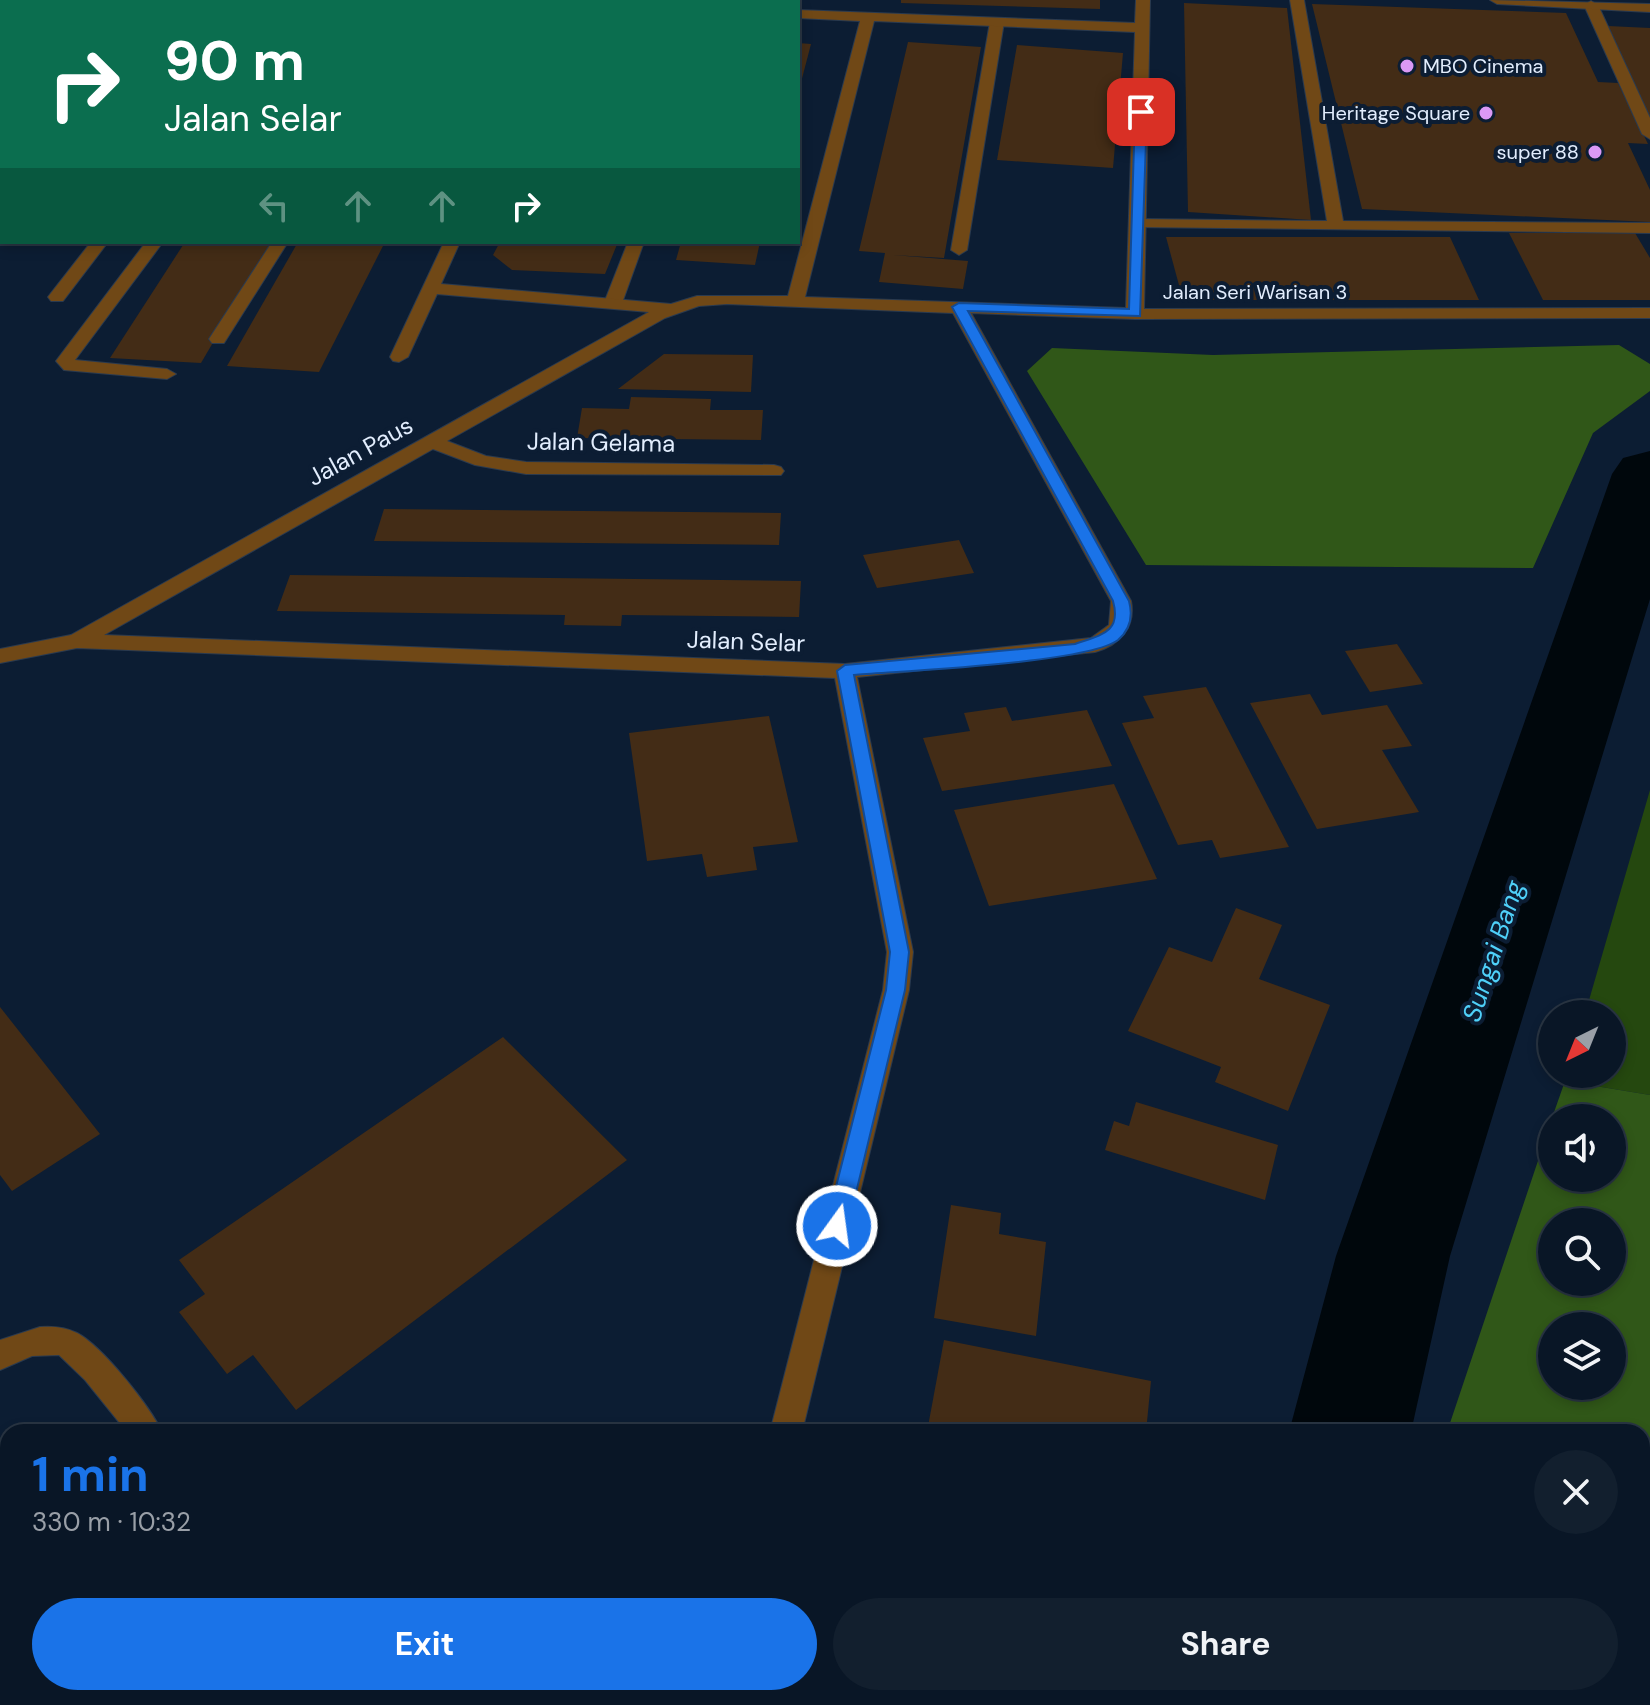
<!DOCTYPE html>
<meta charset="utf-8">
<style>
:root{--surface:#091626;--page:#121f2e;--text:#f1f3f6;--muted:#999fa7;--line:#293543;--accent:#1a73e8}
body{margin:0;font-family:"DM Sans",sans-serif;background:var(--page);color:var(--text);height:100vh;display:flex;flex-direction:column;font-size:30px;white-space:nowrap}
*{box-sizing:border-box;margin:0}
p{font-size:26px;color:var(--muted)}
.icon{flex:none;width:44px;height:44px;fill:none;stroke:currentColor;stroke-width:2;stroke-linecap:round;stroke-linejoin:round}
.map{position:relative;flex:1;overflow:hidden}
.details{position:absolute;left:0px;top:1424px;width:1650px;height:282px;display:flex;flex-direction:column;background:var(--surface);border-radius:24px 24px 0 0;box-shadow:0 4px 12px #0003,0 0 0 2px var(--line)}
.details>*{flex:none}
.hud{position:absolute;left:0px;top:0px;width:800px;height:244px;box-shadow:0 4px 12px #0003,0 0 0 2px var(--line);background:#0b6e4f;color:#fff;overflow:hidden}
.needle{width:52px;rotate:223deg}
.fabs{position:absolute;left:1538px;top:1000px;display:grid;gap:16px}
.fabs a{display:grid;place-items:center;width:88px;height:88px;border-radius:50%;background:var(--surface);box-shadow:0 4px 12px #0003,0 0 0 2px var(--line);font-size:40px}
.pin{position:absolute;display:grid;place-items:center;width:68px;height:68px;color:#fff;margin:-34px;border-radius:16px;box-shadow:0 4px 12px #0006}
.me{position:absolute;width:88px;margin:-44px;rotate:14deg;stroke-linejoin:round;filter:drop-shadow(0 0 6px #0008)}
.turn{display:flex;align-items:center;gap:28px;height:168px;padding:0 32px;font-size:36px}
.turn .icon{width:104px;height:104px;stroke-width:2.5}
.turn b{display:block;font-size:56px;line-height:68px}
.lanes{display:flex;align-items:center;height:76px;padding:0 32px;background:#0003;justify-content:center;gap:40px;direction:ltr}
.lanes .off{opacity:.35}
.round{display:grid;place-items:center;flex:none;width:84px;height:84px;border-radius:42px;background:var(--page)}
.head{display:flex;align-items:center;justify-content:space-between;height:136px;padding:0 32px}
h1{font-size:48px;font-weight:700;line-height:60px;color:var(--accent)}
.action{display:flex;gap:16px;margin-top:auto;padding:16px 32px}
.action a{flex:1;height:92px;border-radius:48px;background:var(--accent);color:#fff;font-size:32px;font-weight:700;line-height:92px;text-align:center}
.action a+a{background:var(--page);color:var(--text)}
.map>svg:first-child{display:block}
.green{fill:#25480f}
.forest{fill:#305718;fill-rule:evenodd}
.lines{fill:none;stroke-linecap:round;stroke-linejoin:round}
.river{fill:#00070c;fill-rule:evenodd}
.building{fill:#432c16}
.service-casing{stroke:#2a3a4f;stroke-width:2}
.minor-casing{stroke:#2a3a4f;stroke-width:2}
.service{fill:#704816;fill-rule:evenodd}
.minor{fill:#704816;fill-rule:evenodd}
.route{fill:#1a73e8;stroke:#114b97;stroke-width:2}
.poi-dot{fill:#db99f5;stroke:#0c1d33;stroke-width:3}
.labels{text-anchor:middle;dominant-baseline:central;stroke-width:8;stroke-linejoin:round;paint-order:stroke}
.far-poi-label{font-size:20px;fill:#e2edfd;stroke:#0c1d33;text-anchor:end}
.far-street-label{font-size:20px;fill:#e2edfd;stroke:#0c1d33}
.street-label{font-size:24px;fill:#e2edfd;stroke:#0c1d33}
.water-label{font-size:26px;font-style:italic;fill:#4fd0f9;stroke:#0c1d33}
</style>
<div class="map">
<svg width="1650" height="1705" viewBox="0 0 1650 1705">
<rect width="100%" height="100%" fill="#0c1d33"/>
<polygon class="green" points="1650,790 1650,1095 1565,1081 1567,1074 1612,1074 1612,1014 1585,1014"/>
<g class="forest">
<polygon points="1619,345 1650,364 1650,391 1593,433 1533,568 1146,565 1027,371 1052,348 1213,355"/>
<path d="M1565,1081L1650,1095V1705H1354L1357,1698H1642V1432H1447L1552,1119V1178H1612V1118H1552ZM1552,1222H1612V1282H1552ZM1552,1326H1612V1386H1552Z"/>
</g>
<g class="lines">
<g class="river">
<polygon points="1650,451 1650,599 1450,1256 1411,1432 1289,1432 1336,1256 1612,474 1623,458"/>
<polygon points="1218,1698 1352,1698 1350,1705 1216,1705"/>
</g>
</g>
<g class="building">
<polygon points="901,0 1100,0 1100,9 901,3"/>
<polygon points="1184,3 1287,8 1311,220 1188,212"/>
<polygon points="1312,4 1566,13 1598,82 1618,83 1648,144 1628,143 1650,190 1650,222 1362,209"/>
<polygon points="1608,26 1650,28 1650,117 1614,45"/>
<polygon points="908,42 981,47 944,258 893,255 968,261 963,289 879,282 885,253 859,251"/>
<polygon points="798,43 811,44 799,90 798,90"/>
<polygon points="1017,45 1123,53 1113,168 997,160"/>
<polygon points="1509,233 1635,233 1650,258 1650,300 1543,300"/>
<polygon points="1166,237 1450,237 1479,300 1183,300"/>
<polygon points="185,242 272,242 201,363 110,358"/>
<polygon points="298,242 385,242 319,372 227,366"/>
<polygon points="500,242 618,242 605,274 512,270 493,255"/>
<polygon points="681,242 760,242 755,265 676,260"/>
<polygon points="664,354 753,355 751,392 618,389"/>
<polygon points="631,397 711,399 710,410 763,410 761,440 577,438 582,408 629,409"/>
<polygon points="384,509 781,513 779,545 374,541"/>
<polygon points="959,540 974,573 877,588 863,555"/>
<polygon points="290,575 801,581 799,617 622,615 621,626 564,625 565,615 277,611"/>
<polygon points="1397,644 1423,684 1370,692 1345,651"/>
<polygon points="1206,687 1289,847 1220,858 1212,840 1178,845 1122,723 1154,718 1143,696"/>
<polygon points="1310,694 1322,715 1387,705 1412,746 1382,750 1419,812 1317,829 1250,703"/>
<polygon points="1006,707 1012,721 1087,710 1112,766 942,791 923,738 970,731 964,713"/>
<polygon points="769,716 798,842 753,847 757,870 707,877 702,854 647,861 629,733"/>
<polygon points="1114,784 1157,879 989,906 954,810"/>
<polygon points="1236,908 1282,925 1259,979 1330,1005 1288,1111 1215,1082 1221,1067 1128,1031 1169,947 1212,962"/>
<polygon points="0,1007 100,1134 12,1191 0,1175"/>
<polygon points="503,1037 627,1160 296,1410 253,1355 227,1374 179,1312 205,1294 179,1260"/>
<polygon points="1136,1102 1278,1145 1265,1200 1105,1150 1114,1121 1129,1126"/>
<polygon points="951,1205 1001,1213 999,1234 1046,1242 1036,1336 934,1318"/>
<polygon points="944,1340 1151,1381 1146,1432 927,1432"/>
<polygon points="827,1698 1028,1698 1027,1705 853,1705"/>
<polygon points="1103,1698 1223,1698 1223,1705 1102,1705"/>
</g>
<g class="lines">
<defs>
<g id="service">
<rect x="710" y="0" width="14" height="2"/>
<polygon points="1290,0 1304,0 1343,221 1650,223 1650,233 1132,227 1132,221 1138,219 1327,221"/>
<polygon points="1591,1 1598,5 1650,118 1650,139 1642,134 1584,5"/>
<polygon points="997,18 1004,22 967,250 959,255 951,250 990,22"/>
<rect x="0" y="197" width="2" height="10"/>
<polygon points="272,242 288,242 224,343 212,343 209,339"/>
<polygon points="628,242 644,242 622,303 613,308 607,307 604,303"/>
<path d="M40,1327C53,1326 65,1327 77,1333C102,1346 150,1406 162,1432H127L85,1380L59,1355L32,1356L0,1370V1340Z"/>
<polygon points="451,1698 488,1698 491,1705 454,1705"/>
</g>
<g id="minor">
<polygon points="286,0 337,0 335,2"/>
<polygon points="428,0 496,0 498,2 430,2"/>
<path d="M1136,0H1150L1144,309L1650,308V318L1135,319L971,313L1131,601C1136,627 1120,645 1095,652L857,677L913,952L909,990L802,1432H770L883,990L887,952L835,678L77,648L0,663V649L71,635L649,312L437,294L408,357L399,362L393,361L390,357L444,242H460L441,284L671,304L697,296H788L860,21L798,18V10L1135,23ZM874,21L1135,32L1126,308L805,297ZM727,304L953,313L1111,601L1109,625L1091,638L845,664L104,635L433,449L475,465L526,474L781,475L784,471L781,467L774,465L526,462L486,456L447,441L665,318L699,306Z"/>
<polygon points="1490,0 1650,4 1650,12 1497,4"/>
<polygon points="91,242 108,242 63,301 51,301 48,297"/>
<polygon points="146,242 163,242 75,360 167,369 176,374 167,379 64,370 56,361"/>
<polygon points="702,1698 736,1698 734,1705 700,1705"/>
</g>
</defs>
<use href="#service" class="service-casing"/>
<use href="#minor" class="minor-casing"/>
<use href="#service" class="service"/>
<use href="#minor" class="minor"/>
</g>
<path class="route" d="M1141,109L1147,112L1140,316L968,311L1129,601C1133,616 1131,629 1118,640C1088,663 902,671 854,675L909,952L905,990L848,1226L844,1233L837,1235L829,1233L826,1226L886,990L890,952L837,671L845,665L1075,644C1100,635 1122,633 1113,601L952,307L959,303L1129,309L1135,112Z"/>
<g class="poi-dot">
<circle cx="1407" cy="66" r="8"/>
<circle cx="1486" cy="113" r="8"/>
<circle cx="1595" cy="152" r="8"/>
</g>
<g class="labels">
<g class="far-poi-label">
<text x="1423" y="66" text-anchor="start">MBO Cinema</text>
<text x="1470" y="113">Heritage Square</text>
<text x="1579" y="152">super 88</text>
</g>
<g class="far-street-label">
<text x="1255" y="292">Jalan Seri Warisan 3</text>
</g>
<g class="street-label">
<text transform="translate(601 442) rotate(1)">Jalan Gelama</text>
<text transform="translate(360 451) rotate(-29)">Jalan Paus</text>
<text transform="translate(746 641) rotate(2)">Jalan Selar</text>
</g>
<g class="water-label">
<text transform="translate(1493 951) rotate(-72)">Sungai Bang</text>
</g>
</g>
</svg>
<div class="fabs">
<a><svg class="needle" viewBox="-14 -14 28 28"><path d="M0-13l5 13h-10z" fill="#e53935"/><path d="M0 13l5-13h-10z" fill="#999fa7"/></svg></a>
<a><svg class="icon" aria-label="sound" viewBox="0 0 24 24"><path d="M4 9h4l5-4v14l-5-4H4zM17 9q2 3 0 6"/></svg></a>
<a><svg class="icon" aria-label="search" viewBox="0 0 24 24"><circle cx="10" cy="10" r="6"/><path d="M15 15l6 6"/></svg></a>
<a><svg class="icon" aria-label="layers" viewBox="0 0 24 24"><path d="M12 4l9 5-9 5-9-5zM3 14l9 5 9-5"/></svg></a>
</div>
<div class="pin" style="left:1141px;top:112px;background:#d93025"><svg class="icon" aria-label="arrive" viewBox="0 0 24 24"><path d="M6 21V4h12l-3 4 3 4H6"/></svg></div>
<svg class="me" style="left:837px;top:1226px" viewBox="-20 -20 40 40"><circle r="17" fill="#1a73e8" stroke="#fff" stroke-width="3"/><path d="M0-11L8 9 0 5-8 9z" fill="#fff"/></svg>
<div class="hud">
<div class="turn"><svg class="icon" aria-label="right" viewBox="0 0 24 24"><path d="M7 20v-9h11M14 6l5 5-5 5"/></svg><div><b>90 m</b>Jalan Selar</div></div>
<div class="lanes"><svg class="icon off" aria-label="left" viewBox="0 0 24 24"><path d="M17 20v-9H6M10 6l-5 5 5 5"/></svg><svg class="icon off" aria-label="ahead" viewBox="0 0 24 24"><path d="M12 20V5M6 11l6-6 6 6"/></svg><svg class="icon off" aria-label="ahead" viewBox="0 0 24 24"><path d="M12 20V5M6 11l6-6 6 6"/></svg><svg class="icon" aria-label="right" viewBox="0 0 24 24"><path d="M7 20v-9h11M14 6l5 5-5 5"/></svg></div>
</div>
<section class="details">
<div class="head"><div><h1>1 min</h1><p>330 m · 10:32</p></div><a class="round"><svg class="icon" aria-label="close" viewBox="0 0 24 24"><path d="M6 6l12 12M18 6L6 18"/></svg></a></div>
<div class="action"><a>Exit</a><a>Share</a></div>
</section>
</div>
